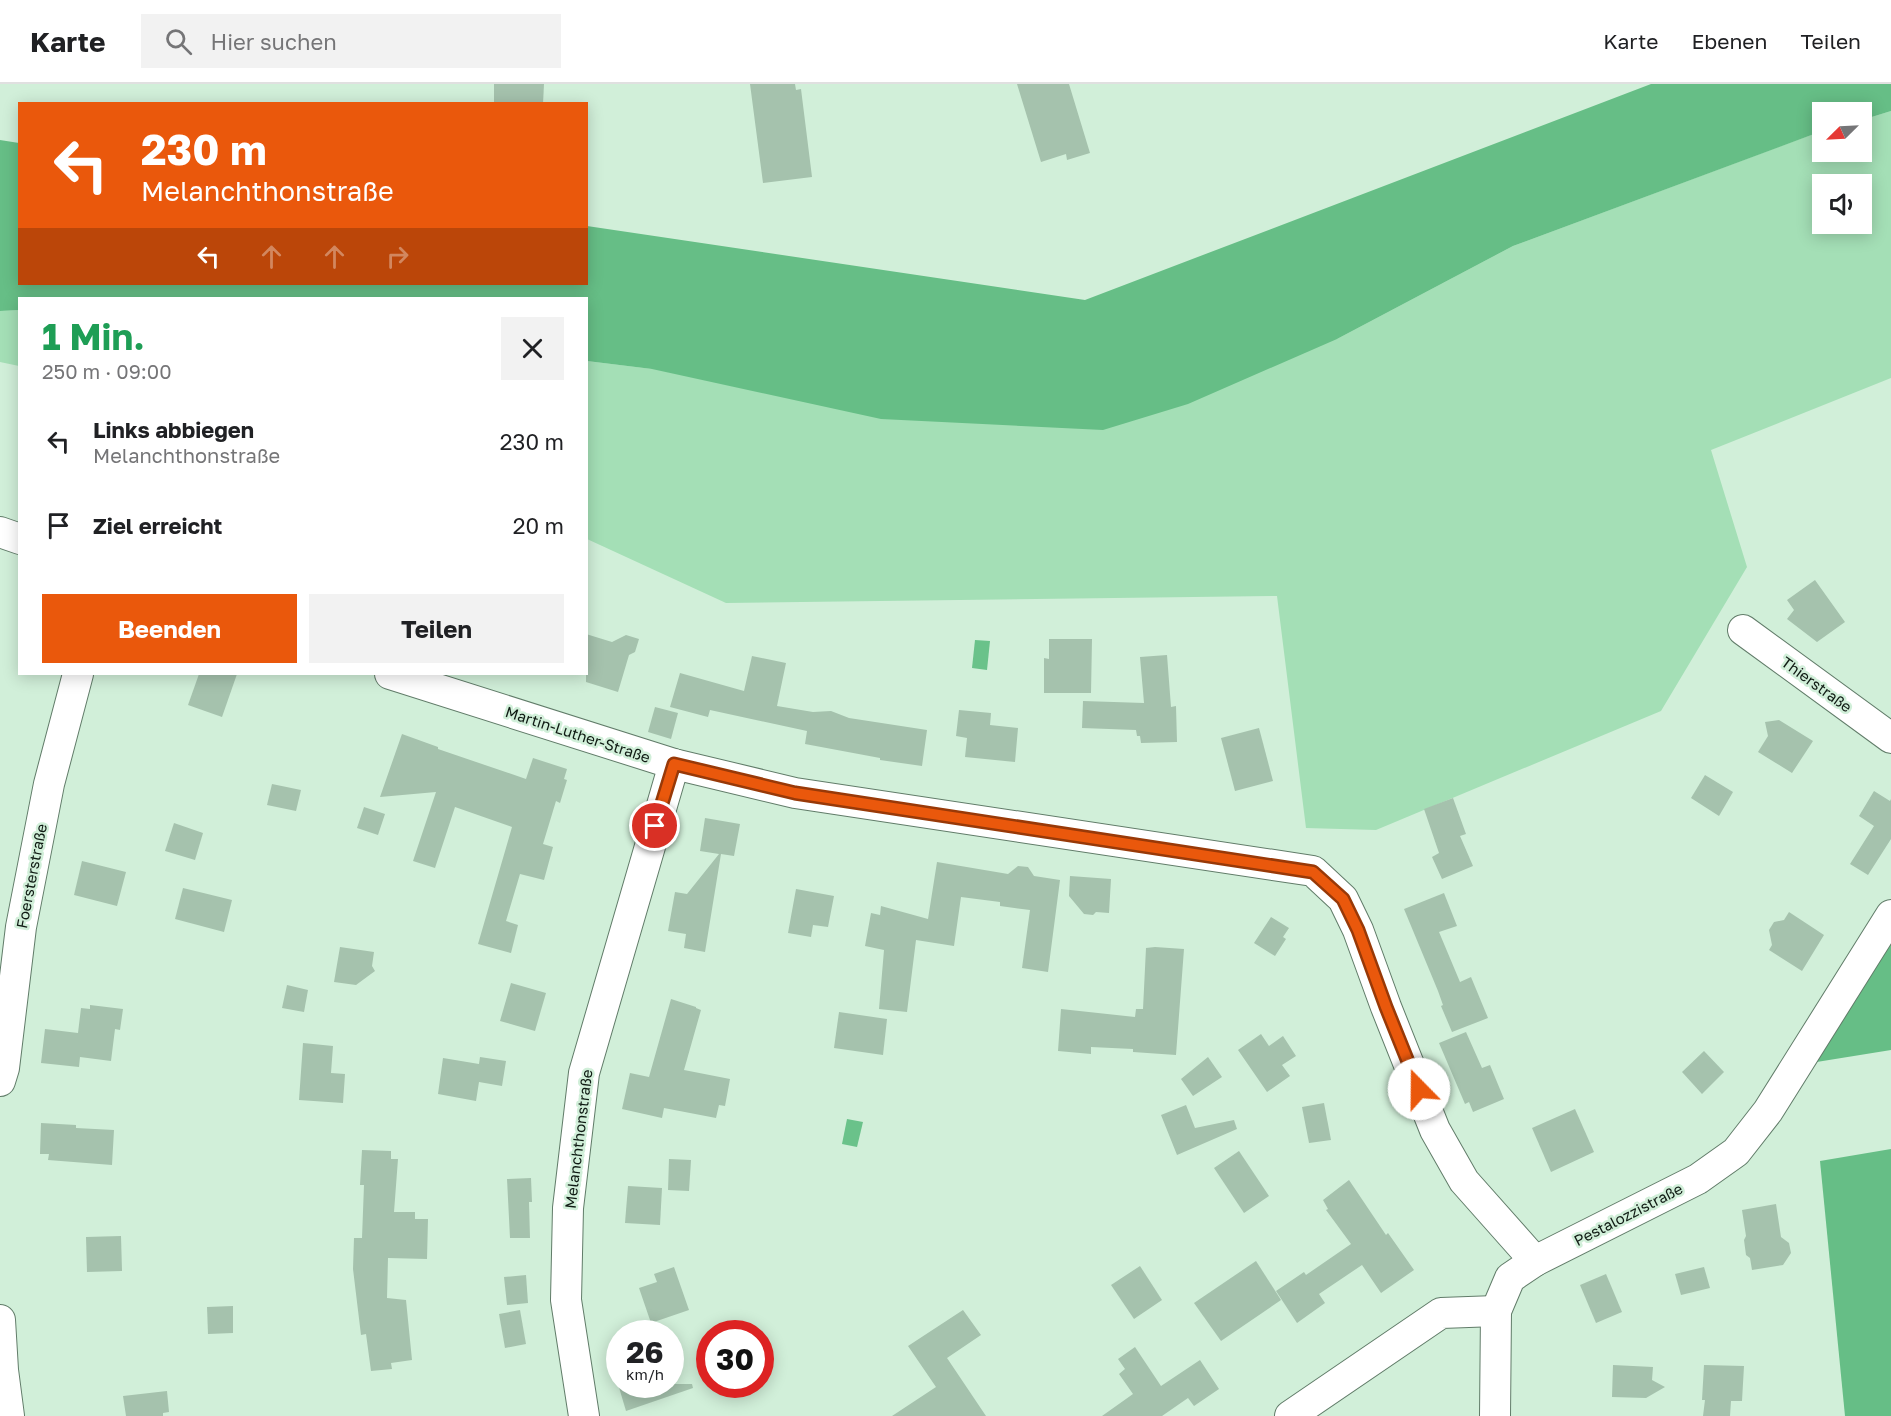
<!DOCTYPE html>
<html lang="de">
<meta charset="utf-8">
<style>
:root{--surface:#fff;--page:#f2f2f2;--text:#202124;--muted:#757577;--line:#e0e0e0;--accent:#ea580c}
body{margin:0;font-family:"Golos Text",sans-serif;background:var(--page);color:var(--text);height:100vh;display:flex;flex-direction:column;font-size:22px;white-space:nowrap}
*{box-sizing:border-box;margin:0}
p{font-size:20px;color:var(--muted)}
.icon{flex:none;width:33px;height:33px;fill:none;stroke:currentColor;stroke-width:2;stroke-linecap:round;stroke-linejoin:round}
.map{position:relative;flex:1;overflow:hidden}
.details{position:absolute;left:18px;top:213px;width:570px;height:378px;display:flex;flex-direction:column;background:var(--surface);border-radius:0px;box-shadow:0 3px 15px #0003}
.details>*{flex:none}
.top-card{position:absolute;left:18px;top:18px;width:570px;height:183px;border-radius:0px;box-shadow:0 3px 15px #0003;background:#ea580c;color:#fff;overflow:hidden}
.needle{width:39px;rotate:246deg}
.fabs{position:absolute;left:1812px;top:18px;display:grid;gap:12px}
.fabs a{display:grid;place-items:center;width:60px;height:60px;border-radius:0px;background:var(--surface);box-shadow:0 3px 15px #0003;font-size:30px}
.speed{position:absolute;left:606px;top:1236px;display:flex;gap:12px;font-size:30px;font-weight:700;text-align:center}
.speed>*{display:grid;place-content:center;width:78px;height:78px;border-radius:50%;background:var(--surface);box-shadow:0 3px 15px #0003;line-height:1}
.speed small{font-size:15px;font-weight:400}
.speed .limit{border:9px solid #d22;background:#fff;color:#111}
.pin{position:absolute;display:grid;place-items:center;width:51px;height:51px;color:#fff;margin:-26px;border:3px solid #fff;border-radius:50%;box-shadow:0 2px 6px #0007}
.me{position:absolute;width:66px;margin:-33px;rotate:338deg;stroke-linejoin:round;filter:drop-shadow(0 0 4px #0008)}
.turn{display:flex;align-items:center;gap:21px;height:126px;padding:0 24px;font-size:27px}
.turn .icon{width:78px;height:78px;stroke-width:2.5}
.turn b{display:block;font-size:42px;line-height:51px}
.lanes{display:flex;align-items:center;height:57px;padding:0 24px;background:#0003;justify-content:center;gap:30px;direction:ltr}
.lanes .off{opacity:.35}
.round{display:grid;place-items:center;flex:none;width:63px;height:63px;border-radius:0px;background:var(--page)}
.head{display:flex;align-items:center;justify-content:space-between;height:102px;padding:0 24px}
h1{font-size:36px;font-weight:700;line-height:45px;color:#1e9e55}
.cta{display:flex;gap:12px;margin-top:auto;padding:12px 24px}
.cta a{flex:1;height:69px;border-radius:0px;background:var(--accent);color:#fff;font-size:24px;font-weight:700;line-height:69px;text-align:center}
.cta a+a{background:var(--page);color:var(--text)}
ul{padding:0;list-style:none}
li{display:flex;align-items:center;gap:18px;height:84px;padding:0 24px}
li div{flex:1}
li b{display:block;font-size:22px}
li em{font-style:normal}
header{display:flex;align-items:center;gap:36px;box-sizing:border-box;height:84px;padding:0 30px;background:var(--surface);border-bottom:2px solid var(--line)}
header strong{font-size:28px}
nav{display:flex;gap:33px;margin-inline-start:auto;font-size:21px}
.search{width:420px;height:54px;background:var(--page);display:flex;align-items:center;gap:15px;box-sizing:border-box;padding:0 21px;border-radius:0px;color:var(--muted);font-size:22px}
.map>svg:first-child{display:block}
.green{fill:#a4dfb6;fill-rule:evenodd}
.forest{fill:#66be86}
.water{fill:#6ac28a}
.building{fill:#a5c2ad}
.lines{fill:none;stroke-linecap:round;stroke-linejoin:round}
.minor-casing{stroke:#617c69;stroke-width:32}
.minor{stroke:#fff;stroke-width:30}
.route-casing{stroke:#983908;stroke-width:15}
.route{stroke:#ea580c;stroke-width:10}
.labels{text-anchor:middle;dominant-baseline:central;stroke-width:5;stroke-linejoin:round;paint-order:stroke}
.street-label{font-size:15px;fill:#0f1a13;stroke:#d1efd9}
</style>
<header>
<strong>Karte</strong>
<div class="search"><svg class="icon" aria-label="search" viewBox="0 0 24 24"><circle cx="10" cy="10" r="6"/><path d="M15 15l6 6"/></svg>Hier suchen</div>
<nav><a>Karte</a><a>Ebenen</a><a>Teilen</a></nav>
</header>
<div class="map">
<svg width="1891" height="1332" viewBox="0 0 1891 1332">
<rect width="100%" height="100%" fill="#d1efd9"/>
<g class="green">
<path d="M1891,27V294L1711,366L1747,483L1661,627L1376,746L1306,744L1277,512L726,519L587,455V277L652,285L1337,255L1513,162L1819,48L1822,47V68H1862V36ZM1822,100H1862V140H1822Z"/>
<polygon points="19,226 19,282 0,278 0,227"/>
</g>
<g class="forest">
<polygon points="1651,0 1891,0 1891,27 1862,36 1862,28 1822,28 1822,47 1513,162 1337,255 1188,320 1103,346 881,335 652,285 587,277 586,214 20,214 19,226 0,227 0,56 19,59 20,200 586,200 587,142 1085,216"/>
<polygon points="1891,831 1891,966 1798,981"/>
<polygon points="1891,1065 1891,1332 1845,1332 1820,1077"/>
</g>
<g class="water">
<polygon points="975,556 990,557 987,586 972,584"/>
<polygon points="847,1035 863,1038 857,1063 842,1060"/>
</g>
<g class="building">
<polygon points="494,0 544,0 543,20 494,20"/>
<polygon points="750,0 795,0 796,6 801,5 812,93 763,99"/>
<polygon points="1017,0 1069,0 1090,69 1067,76 1066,70 1041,78"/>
<polygon points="1815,496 1845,538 1817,558 1787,535 1794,526 1787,516"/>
<polygon points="586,550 612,558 626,551 639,555 635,568 629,571 618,608 586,598"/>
<polygon points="1049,555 1092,555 1091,609 1044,609 1044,574 1049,575"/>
<polygon points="1167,571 1171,623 1176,622 1177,658 1141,659 1140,652 1137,652 1136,646 1082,644 1083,617 1144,619 1140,573"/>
<polygon points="752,572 786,579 777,622 813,628 831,627 849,634 927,646 922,682 880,676 880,674 805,660 807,647 710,626 708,633 670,623 680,589 744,607"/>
<polygon points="199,590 237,590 222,633 188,621"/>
<polygon points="655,623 678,629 671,655 648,648"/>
<polygon points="959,626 991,629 990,641 1018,644 1015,678 965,673 967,654 956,652"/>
<polygon points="1779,636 1813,657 1792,689 1758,668 1768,652 1765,638"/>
<polygon points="1259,644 1273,697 1235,707 1221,654"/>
<polygon points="402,650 438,663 438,665 526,695 533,674 567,685 564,695 567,696 560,719 556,717 543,760 553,763 544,796 520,790 506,837 518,841 511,869 478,860 512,743 455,723 435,784 413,777 436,708 380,713"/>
<polygon points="1705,691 1733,708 1719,732 1691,714"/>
<polygon points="272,700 301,706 296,727 267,721"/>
<polygon points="1874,707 1890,717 1891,715 1891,755 1868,791 1850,780 1874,742 1859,732"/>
<polygon points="1453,714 1466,750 1460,752 1473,782 1442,795 1432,773 1439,769 1424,725"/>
<polygon points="364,723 385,730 378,751 357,744"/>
<polygon points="705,734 740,740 734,772 721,770 705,868 684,864 686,850 668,847 675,808 687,810 719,770 700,767"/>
<polygon points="174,739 203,749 195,776 165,767"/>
<polygon points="82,777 126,788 117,822 74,811"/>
<polygon points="937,778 1008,790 1018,782 1028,783 1034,792 1060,796 1048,888 1022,884 1030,826 1000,822 1000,818 961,813 954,862 916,856 907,928 879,925 884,866 865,862 871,829 880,831 881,822 928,835"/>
<polygon points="1070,792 1111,795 1109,829 1096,828 1093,831 1084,830 1069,812"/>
<polygon points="183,804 232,816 224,848 175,835"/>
<polygon points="796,805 834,812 828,843 813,841 811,853 788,849"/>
<polygon points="1444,809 1457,842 1439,848 1460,898 1471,893 1488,934 1452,948 1441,922 1443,921 1438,907 1404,825"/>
<polygon points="1789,828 1824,851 1802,887 1769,866 1772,861 1769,846 1774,838 1784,836"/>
<polygon points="1271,833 1289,844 1283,853 1286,855 1275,872 1254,859"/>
<polygon points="340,863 374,868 372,882 375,887 356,901 334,898"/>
<polygon points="1155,863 1184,865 1176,971 1133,968 1133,965 1091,963 1091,970 1058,967 1061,925 1135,933 1136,925 1143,925 1146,864"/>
<polygon points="511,899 546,909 535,947 500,937"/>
<polygon points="287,901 308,906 304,928 282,924"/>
<polygon points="671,915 696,923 696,924 701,926 684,986 730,995 725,1022 719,1021 716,1034 664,1024 662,1034 622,1025 630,989 649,993"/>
<polygon points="90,921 123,925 120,946 115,945 111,977 80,973 79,983 41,979 45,945 78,949 81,924 90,925"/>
<polygon points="839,928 887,935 883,971 834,964"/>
<polygon points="1466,948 1482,984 1490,981 1504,1015 1473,1028 1469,1018 1465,1020 1439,959"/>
<polygon points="1261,950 1269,962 1283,952 1296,972 1282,981 1290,992 1267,1008 1238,966"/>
<polygon points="303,959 333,962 331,989 345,990 343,1019 299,1016"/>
<polygon points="1704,967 1724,988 1702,1010 1682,988"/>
<polygon points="480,973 506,977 502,1002 479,998 476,1017 438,1010 443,974 479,980"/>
<polygon points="1208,973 1222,993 1193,1012 1181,995"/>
<polygon points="1324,1019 1331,1056 1309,1059 1302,1023"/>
<polygon points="1186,1021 1195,1044 1234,1036 1237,1045 1177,1071 1161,1031"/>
<polygon points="1575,1025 1594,1068 1551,1088 1532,1044"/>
<polygon points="41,1039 76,1041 76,1044 114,1046 112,1081 48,1076 49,1070 40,1070"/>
<polygon points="362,1066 391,1067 391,1075 398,1075 394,1128 415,1128 415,1135 428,1135 427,1175 388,1174 387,1214 406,1216 412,1276 391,1279 392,1285 371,1287 366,1250 361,1251 353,1185 354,1154 362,1154 364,1101 360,1101"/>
<polygon points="1239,1067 1269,1112 1244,1129 1214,1084"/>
<polygon points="669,1075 691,1076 689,1107 668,1106"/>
<polygon points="531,1094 532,1118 529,1118 530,1154 510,1154 507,1095"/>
<polygon points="1349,1096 1386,1151 1388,1149 1414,1186 1381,1209 1362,1181 1319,1210 1325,1219 1297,1239 1276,1207 1304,1188 1306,1191 1351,1160 1326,1126 1328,1125 1323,1116"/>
<polygon points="628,1102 662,1104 660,1141 625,1139"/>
<polygon points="1776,1120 1781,1153 1789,1159 1791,1169 1783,1181 1752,1186 1750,1174 1746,1171 1744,1156 1746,1152 1742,1126"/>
<polygon points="121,1152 122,1187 87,1188 86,1153"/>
<polygon points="1256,1177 1281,1216 1221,1257 1194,1219"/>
<polygon points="1140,1182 1162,1216 1134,1235 1111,1201"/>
<polygon points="674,1183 689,1226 651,1239 639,1204 657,1198 654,1190"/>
<polygon points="1704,1183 1710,1204 1681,1211 1675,1190"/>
<polygon points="1606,1190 1622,1228 1596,1239 1580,1201"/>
<polygon points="526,1191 528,1219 507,1221 504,1193"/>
<polygon points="233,1222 233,1249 208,1250 207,1223"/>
<polygon points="520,1226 526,1260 505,1264 499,1230"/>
<polygon points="963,1226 981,1251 947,1274 986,1332 892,1332 936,1303 908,1262"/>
<polygon points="1135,1263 1161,1302 1200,1276 1219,1305 1194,1322 1188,1314 1162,1332 1102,1332 1133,1310 1119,1290 1125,1285 1118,1275"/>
<polygon points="1613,1281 1653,1283 1652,1296 1665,1303 1646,1314 1612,1313"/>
<polygon points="1704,1281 1744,1282 1742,1317 1731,1317 1730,1332 1703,1332 1705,1316 1702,1316"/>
<polygon points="618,1300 692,1300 693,1304 626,1327"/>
<polygon points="167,1307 169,1328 163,1329 163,1332 126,1332 123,1312"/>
</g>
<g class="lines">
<defs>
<g id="minor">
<polyline points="0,448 20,455"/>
<polyline points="1743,546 1891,654"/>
<polyline points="390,590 674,680 795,709 1313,787 1343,815 1358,846 1386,923 1435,1046 1464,1097 1535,1177"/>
<polyline points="0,997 4,984 21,843 49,700 78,590"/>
<polyline points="0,1236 3,1286 9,1332"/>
<polyline points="584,1332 566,1216 568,1124 584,989 674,680"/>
<polyline points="1290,1332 1441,1229 1496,1227"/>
<polyline points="1495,1332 1496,1227 1510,1194 1535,1177 1698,1095 1736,1068 1768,1027 1891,831"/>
</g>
</defs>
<use href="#minor" class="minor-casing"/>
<use href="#minor" class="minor"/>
</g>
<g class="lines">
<defs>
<polyline id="route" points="655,742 674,680 795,709 1313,788 1343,815 1358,846 1386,923 1419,1005"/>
</defs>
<use href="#route" class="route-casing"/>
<use href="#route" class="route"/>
</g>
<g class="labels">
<g class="street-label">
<text transform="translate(1817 600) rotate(36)">Thierstraße</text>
<text transform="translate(578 650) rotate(18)">Martin-Luther-Straße</text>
<text transform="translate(31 792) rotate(-79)">Foersterstraße</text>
<text transform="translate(578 1055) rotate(-83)">Melanchthonstraße</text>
<text transform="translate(1628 1130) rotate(-27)">Pestalozzistraße</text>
</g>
</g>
</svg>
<div class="fabs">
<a><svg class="needle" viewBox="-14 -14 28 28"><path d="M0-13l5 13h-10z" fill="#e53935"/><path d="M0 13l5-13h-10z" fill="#757577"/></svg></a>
<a><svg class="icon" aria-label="sound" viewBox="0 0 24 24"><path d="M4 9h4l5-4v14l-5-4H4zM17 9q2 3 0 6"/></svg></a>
</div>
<div class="speed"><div>26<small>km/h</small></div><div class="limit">30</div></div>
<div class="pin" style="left:655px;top:742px;background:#d93025"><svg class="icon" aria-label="arrive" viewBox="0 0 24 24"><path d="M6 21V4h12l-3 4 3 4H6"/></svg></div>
<svg class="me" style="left:1419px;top:1005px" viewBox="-20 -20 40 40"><circle r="19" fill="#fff"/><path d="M0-13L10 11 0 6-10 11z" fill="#ea580c"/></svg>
<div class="top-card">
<div class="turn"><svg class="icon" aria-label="left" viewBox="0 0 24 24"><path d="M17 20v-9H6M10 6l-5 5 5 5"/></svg><div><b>230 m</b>Melanchthonstraße</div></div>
<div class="lanes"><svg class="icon" aria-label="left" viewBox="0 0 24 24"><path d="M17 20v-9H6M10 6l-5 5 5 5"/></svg><svg class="icon off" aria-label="ahead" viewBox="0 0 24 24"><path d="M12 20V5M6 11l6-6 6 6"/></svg><svg class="icon off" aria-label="ahead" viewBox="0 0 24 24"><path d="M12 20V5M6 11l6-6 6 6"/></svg><svg class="icon off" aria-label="right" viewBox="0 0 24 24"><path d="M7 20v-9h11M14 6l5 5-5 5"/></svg></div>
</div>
<section class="details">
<div class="head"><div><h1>1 Min.</h1><p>250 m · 09:00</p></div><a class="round"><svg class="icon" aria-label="close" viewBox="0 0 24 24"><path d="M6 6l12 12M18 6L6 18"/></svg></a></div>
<ul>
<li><svg class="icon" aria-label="left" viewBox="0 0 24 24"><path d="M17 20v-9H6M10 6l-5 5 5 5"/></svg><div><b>Links abbiegen</b><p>Melanchthonstraße</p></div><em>230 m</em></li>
<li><svg class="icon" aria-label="arrive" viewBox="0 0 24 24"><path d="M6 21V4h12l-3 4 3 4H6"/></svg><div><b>Ziel erreicht</b></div><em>20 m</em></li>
</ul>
<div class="cta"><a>Beenden</a><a>Teilen</a></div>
</section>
</div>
